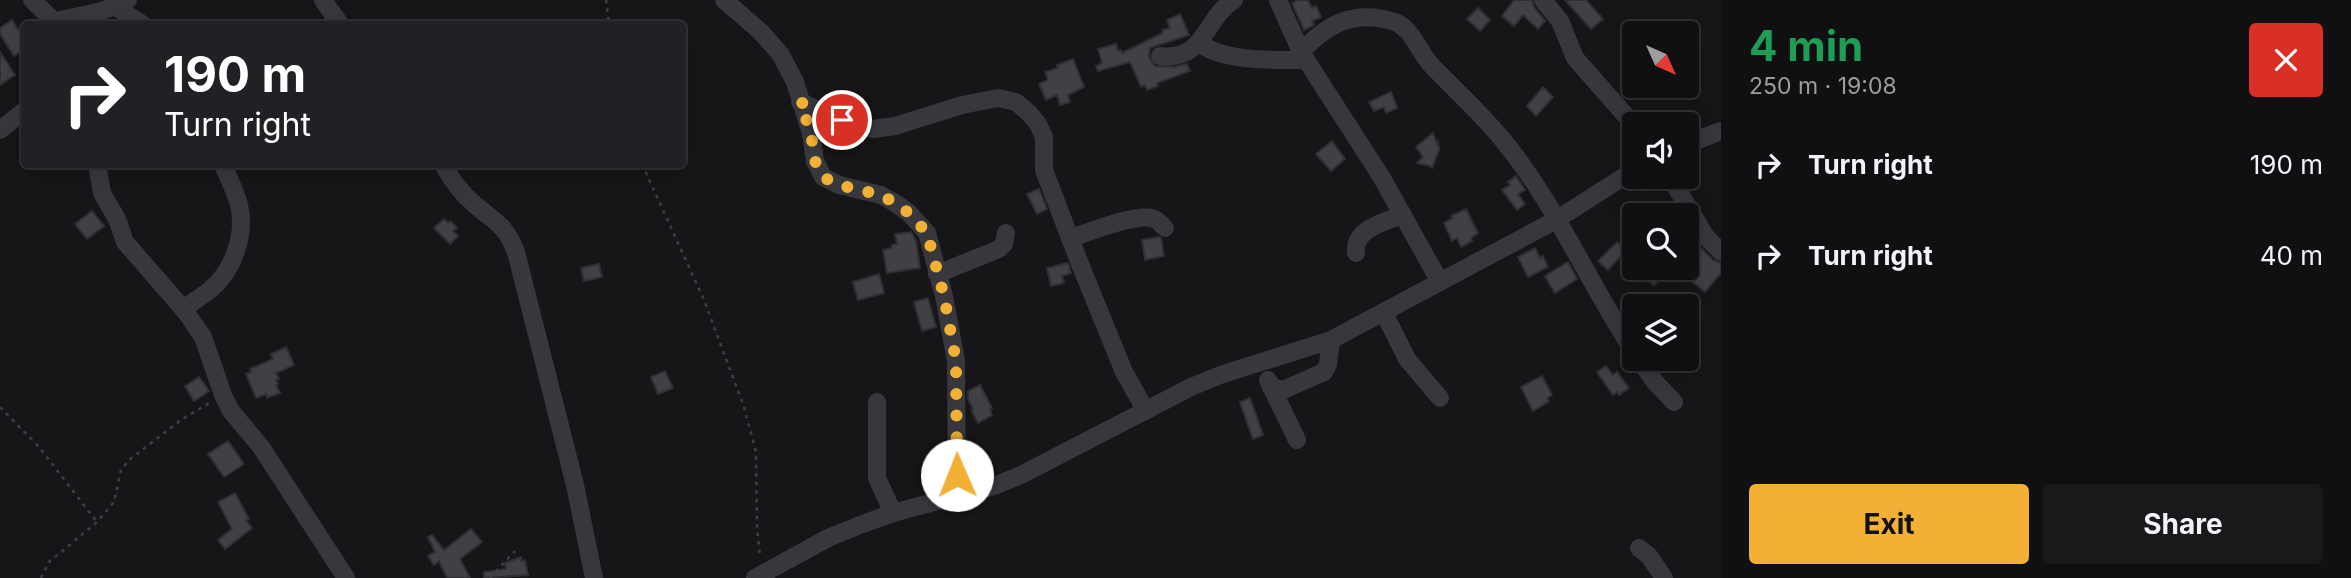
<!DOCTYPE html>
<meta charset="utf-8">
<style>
:root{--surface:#101012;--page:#19191b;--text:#f1f3f6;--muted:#9c9d9f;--line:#303032;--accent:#f2b134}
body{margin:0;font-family:Inter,sans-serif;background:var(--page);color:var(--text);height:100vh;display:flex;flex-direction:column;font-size:26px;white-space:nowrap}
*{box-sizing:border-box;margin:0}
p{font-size:23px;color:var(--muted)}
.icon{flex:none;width:38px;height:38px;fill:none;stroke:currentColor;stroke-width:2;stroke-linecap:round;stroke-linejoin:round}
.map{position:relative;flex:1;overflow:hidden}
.drawer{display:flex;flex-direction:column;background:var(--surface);width:630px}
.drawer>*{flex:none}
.top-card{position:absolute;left:21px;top:21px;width:665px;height:147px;border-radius:7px;box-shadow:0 7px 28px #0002,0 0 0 2px var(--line);background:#202124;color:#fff;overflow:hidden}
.needle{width:46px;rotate:135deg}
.tools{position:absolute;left:1622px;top:21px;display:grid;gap:14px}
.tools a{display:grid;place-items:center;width:77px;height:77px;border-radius:7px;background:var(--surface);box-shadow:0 7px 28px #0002,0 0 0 2px var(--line);font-size:35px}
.pin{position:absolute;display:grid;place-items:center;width:60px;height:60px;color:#fff;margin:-30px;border:4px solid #fff;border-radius:50%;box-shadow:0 2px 7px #0007}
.me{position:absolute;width:77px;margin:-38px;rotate:359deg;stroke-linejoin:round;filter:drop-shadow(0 0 5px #0008)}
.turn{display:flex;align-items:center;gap:24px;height:147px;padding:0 28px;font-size:32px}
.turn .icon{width:91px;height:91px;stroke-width:2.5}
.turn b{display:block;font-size:49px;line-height:60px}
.round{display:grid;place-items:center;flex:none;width:74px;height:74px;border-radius:7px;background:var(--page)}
.summary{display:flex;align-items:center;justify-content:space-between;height:119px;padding:0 28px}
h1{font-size:42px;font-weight:700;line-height:52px;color:#1e9e55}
.button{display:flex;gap:14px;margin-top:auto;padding:14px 28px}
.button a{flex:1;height:80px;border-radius:7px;background:var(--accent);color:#111;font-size:28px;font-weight:700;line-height:80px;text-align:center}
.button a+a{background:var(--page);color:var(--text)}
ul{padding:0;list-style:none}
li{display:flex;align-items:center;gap:21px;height:91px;padding:0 28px}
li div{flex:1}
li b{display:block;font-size:26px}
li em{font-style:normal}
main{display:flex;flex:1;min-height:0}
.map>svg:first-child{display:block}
.building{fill:#404145;stroke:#303034;stroke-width:2}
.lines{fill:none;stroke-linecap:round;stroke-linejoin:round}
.path{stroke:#3d3f44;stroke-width:2.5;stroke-dasharray:3.5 5;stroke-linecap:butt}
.minor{stroke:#37383d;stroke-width:18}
.route{stroke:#f2b134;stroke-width:12;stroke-dasharray:0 21.6}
</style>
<main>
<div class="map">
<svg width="1721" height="578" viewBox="0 0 1721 578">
<rect width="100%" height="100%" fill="#161618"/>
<g class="building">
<polygon points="1298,0 1308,0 1312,8 1316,6 1321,17 1312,21 1314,25 1304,30 1292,3"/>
<polygon points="1514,0 1532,0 1534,7 1545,21 1538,29 1523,15 1514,26 1502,16"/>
<polygon points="1565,0 1586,0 1603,19 1591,29"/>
<polygon points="1478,8 1490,20 1480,31 1467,19"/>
<polygon points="1180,14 1189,35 1150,48 1149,57 1155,66 1175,67 1187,64 1190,71 1157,83 1158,86 1147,90 1145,85 1141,87 1130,62 1098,71 1096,66 1102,63 1098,49 1116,44 1118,51 1121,50 1122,53 1163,33 1162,30 1170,28 1167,20"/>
<polygon points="12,20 24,39 24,49 14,56 0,34 0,28"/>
<polygon points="0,52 15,75 0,85"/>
<polygon points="1073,59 1084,87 1068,95 1070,102 1060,105 1057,95 1046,100 1039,84 1048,80 1045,72 1058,68 1057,65"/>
<polygon points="1543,87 1553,97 1536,116 1527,106"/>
<polygon points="1391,92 1397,108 1386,113 1384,107 1374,111 1369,102"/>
<polygon points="1433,133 1437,144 1438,142 1439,150 1432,168 1430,166 1417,163 1423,157 1416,147"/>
<polygon points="1332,141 1345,159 1331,171 1316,154"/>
<polygon points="1516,176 1525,190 1518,194 1525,204 1517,210 1502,190 1510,185 1508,182"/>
<polygon points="1039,189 1047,209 1037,214 1027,194"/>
<polygon points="1466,209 1478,233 1471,238 1472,241 1461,247 1457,238 1452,241 1444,223 1453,218 1451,216"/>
<polygon points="92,211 104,226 87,239 75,224"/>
<polygon points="444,219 448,223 450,221 457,228 453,231 458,236 450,244 434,228"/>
<polygon points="911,232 916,241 920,268 887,273 883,250 892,248 892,245 897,244 895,234"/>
<polygon points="1158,237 1161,238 1164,256 1145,260 1142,240"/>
<polygon points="1617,242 1626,250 1608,270 1598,261"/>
<polygon points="1535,248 1540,258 1543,256 1548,267 1528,277 1518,257"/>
<polygon points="1702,249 1713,260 1721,263 1721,273 1705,292 1682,273"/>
<polygon points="1568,262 1577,279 1555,293 1545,276"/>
<polygon points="1068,263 1071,273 1062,276 1064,283 1051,286 1047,268"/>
<polygon points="599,264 602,277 584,281 581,268"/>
<polygon points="1636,268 1670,268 1654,285"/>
<polygon points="879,274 884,293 858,300 853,282"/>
<polygon points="928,298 936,327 922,331 914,302"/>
<polygon points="286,347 294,365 276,373 279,379 276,380 278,384 276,385 280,393 267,398 266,394 256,398 246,374 251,372 250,369 273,359 271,354"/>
<polygon points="1606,366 1613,375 1617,372 1629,388 1619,395 1617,392 1613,395 1597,372"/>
<polygon points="665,371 673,388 658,394 651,377"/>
<polygon points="1542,376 1552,395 1547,398 1549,401 1533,411 1521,387"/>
<polygon points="199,377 209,391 194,401 185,386"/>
<polygon points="980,385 992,408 990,409 992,415 978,423 971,410 973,409 968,399 968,391"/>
<polygon points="1250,398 1263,435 1253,439 1240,402"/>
<polygon points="228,441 244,464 224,477 208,454"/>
<polygon points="235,493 249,519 246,520 252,528 225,549 218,540 232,529 218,502"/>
<polygon points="471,529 482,542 460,559 470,578 447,578 439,561 434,565 428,556 435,552 428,537 432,535 444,550"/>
<polygon points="521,557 522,561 525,560 528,575 484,578 484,572 506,569 505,563"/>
</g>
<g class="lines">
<g class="path">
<polyline points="606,0 609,24"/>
<polyline points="642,164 704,300 744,407 756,452 757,527 760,557"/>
<polyline points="0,407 39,447 97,522"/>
<polyline points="41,578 49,562 97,522 114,502 121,470 129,460 181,420 211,402"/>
<polyline points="490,578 515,551"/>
</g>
<g class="minor">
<polyline points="32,0 57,24"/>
<polyline points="323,0 340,24"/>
<polyline points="724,0 761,32 781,55 795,82 811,133 815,161 823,177 839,185 881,195 897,204 910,214 927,233 944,296 956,361 957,497"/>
<polyline points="1278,0 1301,52 1382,178 1440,282"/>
<polyline points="1543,0 1560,21 1575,58 1634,125"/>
<polyline points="114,6 142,24"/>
<polyline points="56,21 102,11 128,0"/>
<path d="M1199,43C1224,62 1274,60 1306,60"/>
<path d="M1301,52C1328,23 1355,9 1395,22C1413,29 1419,53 1432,66C1455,90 1481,113 1502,139C1554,201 1589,284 1634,352"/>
<path d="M1160,56C1206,61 1204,18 1234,0"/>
<polyline points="800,102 857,126 873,129 895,126 962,105 998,98 1016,102 1029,113 1038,124 1044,137 1044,170 1080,264 1124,372 1146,411"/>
<polyline points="0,130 24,111"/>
<polyline points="1687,144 1721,131"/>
<polyline points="97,164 102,193 117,219 125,242 185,311 203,337 223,395 231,411 261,447 346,578"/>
<path d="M443,164C451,179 460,192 473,203C495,223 504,222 516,252L575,485L594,578"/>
<polyline points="1670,177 1706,237 1721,252"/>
<path d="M1071,238C1090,232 1133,214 1152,218C1157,219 1161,224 1165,228"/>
<path d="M1356,253C1353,229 1384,222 1402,215"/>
<polyline points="937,274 999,249 1004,244 1006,233"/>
<path d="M183,309C191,303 201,297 210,290C233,271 246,235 239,205C236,192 228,178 223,164"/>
<polyline points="1384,313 1407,359 1440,398"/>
<polyline points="1639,359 1654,381 1674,402"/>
<polyline points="1268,380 1297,440"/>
<polyline points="1271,387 1283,390 1324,372 1328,364 1331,340"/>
<polyline points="877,402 877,478 893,513"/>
<polyline points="1639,548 1649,556 1664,578"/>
<polyline points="755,578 828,538 860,525 893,513 994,486 1021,475 1191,387 1223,374 1331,340 1556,220 1634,170"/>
</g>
</g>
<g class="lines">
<polyline class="route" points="842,120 800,102 811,133 815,161 823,177 839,185 881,195 897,204 910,214 927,233 944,296 956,361 957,475"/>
</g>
</svg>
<div class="tools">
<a><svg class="needle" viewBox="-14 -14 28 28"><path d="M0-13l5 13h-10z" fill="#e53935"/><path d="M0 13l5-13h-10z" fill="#9c9d9f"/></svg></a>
<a><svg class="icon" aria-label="sound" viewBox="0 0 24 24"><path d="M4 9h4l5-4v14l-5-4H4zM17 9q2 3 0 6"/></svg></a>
<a><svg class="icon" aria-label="search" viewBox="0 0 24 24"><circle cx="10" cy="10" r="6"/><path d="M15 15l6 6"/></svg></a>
<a><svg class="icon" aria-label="layers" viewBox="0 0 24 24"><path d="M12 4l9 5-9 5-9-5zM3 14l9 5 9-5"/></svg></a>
</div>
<div class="pin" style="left:842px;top:120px;background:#d93025"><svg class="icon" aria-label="arrive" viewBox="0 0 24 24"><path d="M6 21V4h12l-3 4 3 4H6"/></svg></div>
<svg class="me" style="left:957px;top:475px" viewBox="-20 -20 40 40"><circle r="19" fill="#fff"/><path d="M0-13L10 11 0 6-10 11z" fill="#f2b134"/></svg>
<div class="top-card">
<div class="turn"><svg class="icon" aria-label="right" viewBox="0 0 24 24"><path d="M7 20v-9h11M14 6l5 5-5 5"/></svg><div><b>190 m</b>Turn right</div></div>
</div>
</div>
<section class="drawer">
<div class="summary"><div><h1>4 min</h1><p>250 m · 19:08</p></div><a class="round" style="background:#d93025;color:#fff"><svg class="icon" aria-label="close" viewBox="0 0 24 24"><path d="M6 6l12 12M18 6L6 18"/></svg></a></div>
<ul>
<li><svg class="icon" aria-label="right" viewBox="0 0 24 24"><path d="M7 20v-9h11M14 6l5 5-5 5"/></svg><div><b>Turn right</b></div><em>190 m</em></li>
<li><svg class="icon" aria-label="right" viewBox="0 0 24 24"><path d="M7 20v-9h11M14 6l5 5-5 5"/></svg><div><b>Turn right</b></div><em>40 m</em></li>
</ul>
<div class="button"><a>Exit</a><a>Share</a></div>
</section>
</main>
